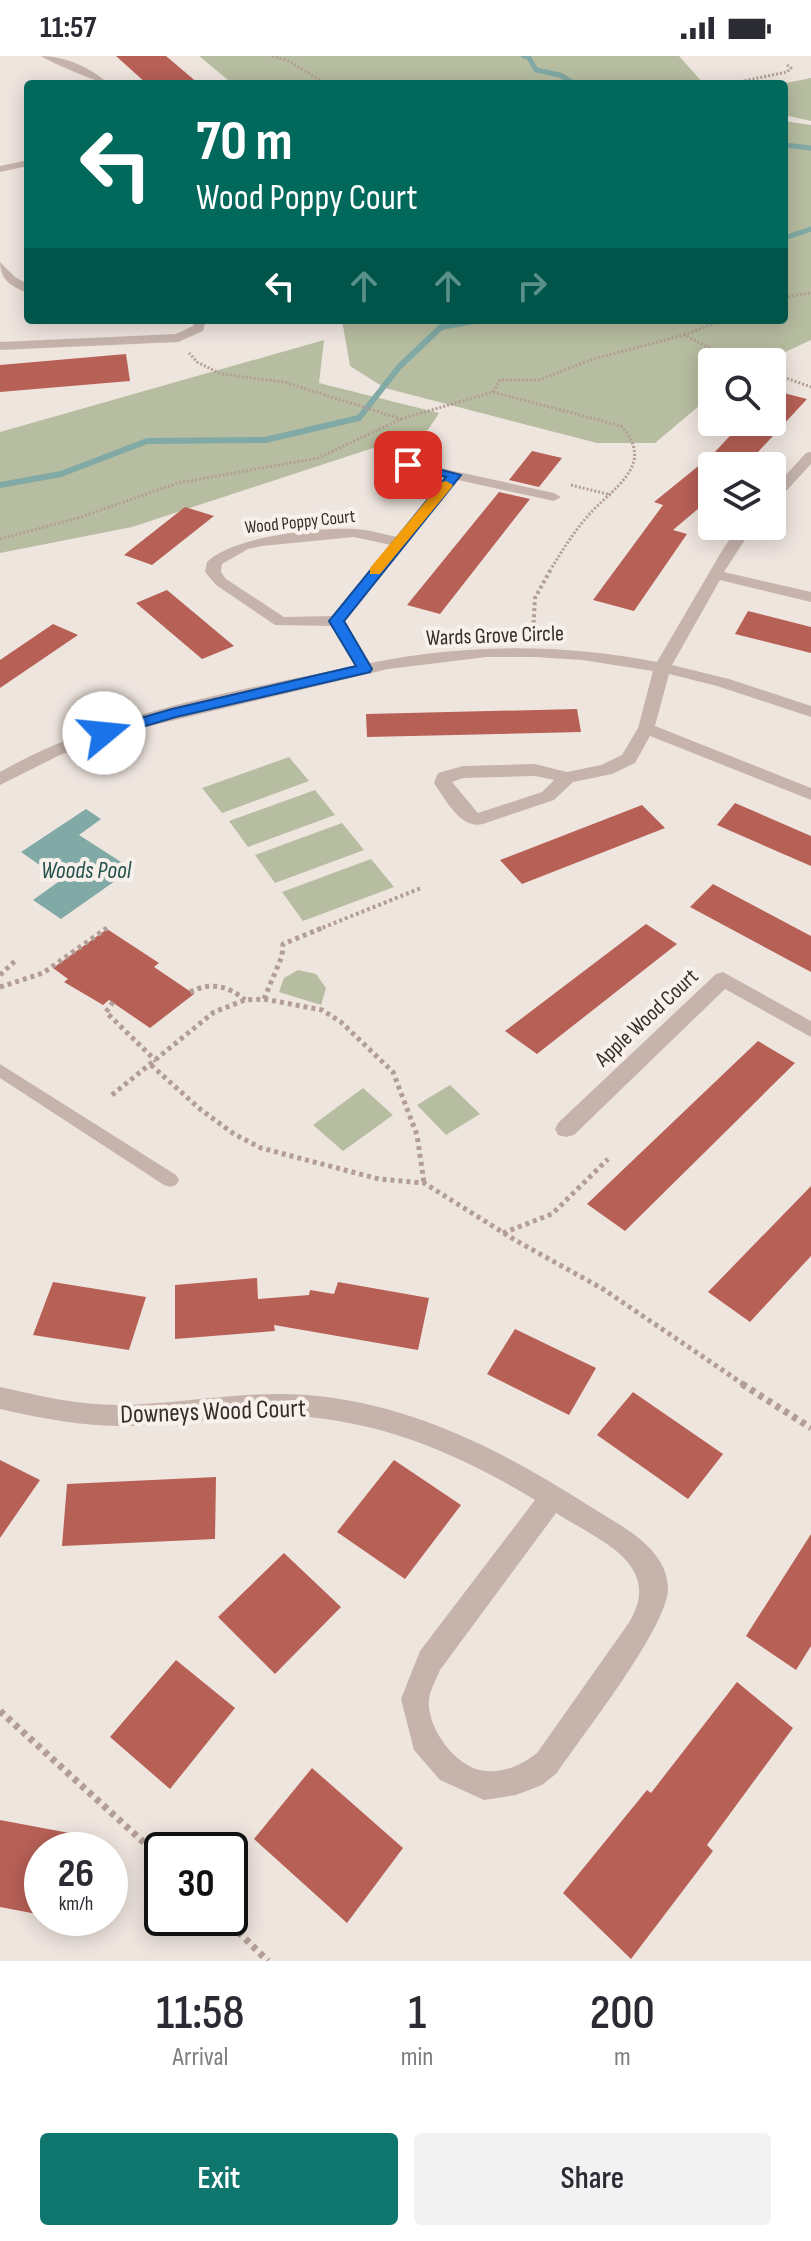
<!DOCTYPE html>
<style>
:root{--surface:#fff;--page:#f2f2f3;--text:#2b2b33;--muted:#7c7c81;--accent:#0f766e}
body{margin:0;font-family:"Sofia Sans Condensed",sans-serif;background:var(--page);color:var(--text);height:100vh;display:flex;flex-direction:column;font-size:30px;white-space:nowrap}
*{box-sizing:border-box;margin:0}
p{font-size:26px;color:var(--muted)}
.icon{flex:none;width:44px;height:44px;fill:none;stroke:currentColor;stroke-width:2;stroke-linecap:round;stroke-linejoin:round}
.map{position:relative;height:1905px;overflow:hidden}
.drawer{display:flex;flex-direction:column;background:var(--surface);flex:1}
.drawer>*{flex:none}
.guide{position:absolute;left:24px;top:24px;width:764px;height:244px;border-radius:8px;box-shadow:0 4px 20px #0003;background:#00695c;color:#fff;overflow:hidden}
.buttons{position:absolute;left:698px;top:292px;display:grid;gap:16px}
.buttons a{display:grid;place-items:center;width:88px;height:88px;border-radius:8px;background:var(--surface);box-shadow:0 4px 20px #0003;font-size:40px}
.speed{position:absolute;left:24px;top:1776px;display:flex;gap:16px;font-size:40px;font-weight:700;text-align:center}
.speed>*{display:grid;place-content:center;width:104px;height:104px;border-radius:50%;background:var(--surface);box-shadow:0 4px 20px #0003;line-height:1}
.speed small{font-size:20px;font-weight:400}
.speed .limit{border:4px solid #111;border-radius:12px;background:#fff;color:#111}
.pin{position:absolute;display:grid;place-items:center;width:68px;height:68px;color:#fff;margin:-34px;border-radius:16px;box-shadow:0 4px 12px #0006}
.me{position:absolute;width:88px;margin:-44px;rotate:73deg;stroke-linejoin:round;filter:drop-shadow(0 0 6px #0008)}
.turn{display:flex;align-items:center;gap:28px;height:168px;padding:0 40px;font-size:36px}
.turn .icon{width:104px;height:104px;stroke-width:2.5}
.turn b{display:block;font-size:56px;line-height:68px}
.lanes{display:flex;align-items:center;height:76px;padding:0 40px;background:#0003;justify-content:center;gap:40px;direction:ltr}
.lanes .off{opacity:.35}
.eta{display:flex;justify-content:space-evenly;align-items:center;height:136px;text-align:center}
.eta b{font-size:48px;font-weight:600;line-height:56px}
.button{display:flex;gap:16px;margin-top:auto;padding:16px 40px}
.button a{flex:1;height:92px;border-radius:8px;background:var(--accent);color:#fff;font-size:32px;font-weight:600;line-height:92px;text-align:center}
.button a+a{background:var(--page);color:var(--text)}
.status{display:flex;justify-content:space-between;align-items:center;height:56px;padding:0 40px;background:var(--surface);direction:ltr}
.status svg{height:22px;fill:currentColor}
.map>svg:first-child{display:block}
.green{fill:#b7bda0}
.water{fill:#81a9a5}
.lines{fill:none;stroke-linecap:round;stroke-linejoin:round}
.stream-far1{stroke:#81a9a5;stroke-width:5}
.stream{stroke:#81a9a5;stroke-width:6}
.building{fill:#b76056}
.path-far3{stroke:#b29e96;stroke-width:3;stroke-dasharray:2 2;stroke-linecap:butt}
.path-far2{stroke:#b29e96;stroke-width:4;stroke-dasharray:3 3;stroke-linecap:butt}
.path-far1{stroke:#b29e96;stroke-width:5;stroke-dasharray:4 4;stroke-linecap:butt}
.path{stroke:#b29e96;stroke-width:7;stroke-dasharray:5 5;stroke-linecap:butt}
.lane{fill:#c6b4ac;fill-rule:evenodd}
.street{fill:#c6b4ac;fill-rule:evenodd}
.route{fill:#1a73e8;stroke:#114b97;stroke-width:2}
.slow{fill:#f59e0b}
.labels{text-anchor:middle;dominant-baseline:central;stroke-width:8;stroke-linejoin:round;paint-order:stroke}
.far-street-label{font-size:18px;fill:#352c2a;stroke:#f8f0eb}
.street-label{font-size:22px;fill:#352c2a;stroke:#f8f0eb}
.water-label{font-size:24px;font-style:italic;fill:#25524e;stroke:#f8f0eb}
.near-street-label{font-size:26px;fill:#352c2a;stroke:#f8f0eb}
</style>
<div class="status"><b>11:57</b><svg viewBox="0 0 49 12"><path d="M0 12V9h3v3zM5 12V6h3v6zM10 12V3h3v9zM15 12V0h3v12zM26 1h20v11H26zM47 4h2v5h-2z"/></svg></div>
<div class="map">
<svg width="811" height="1905" viewBox="0 0 811 1905">
<rect width="100%" height="100%" fill="#efe5df"/>
<g class="green">
<polygon points="199,0 679,0 704,28 222,28 228,24"/>
<polygon points="811,22 811,65 784,59 784,28 781,28"/>
<polygon points="784,65 811,69 811,284 764,306 712,306 712,339 655,387 597,387 385,332 350,310 342,264 784,264"/>
<polygon points="324,284 319,327 439,357 428,374 132,471 0,497 0,376"/>
<polygon points="289,701 309,725 222,757 202,732"/>
<polygon points="315,734 335,759 248,791 229,765"/>
<polygon points="342,767 364,794 275,827 255,799"/>
<polygon points="371,803 394,831 303,865 282,836"/>
<polygon points="298,914 316,918 326,932 321,949 279,936 284,922"/>
<polygon points="450,1029 480,1058 446,1079 417,1049"/>
<polygon points="363,1032 393,1059 343,1095 313,1069"/>
</g>
<polygon class="water" points="86,753 101,763 79,779 132,813 61,863 33,844 61,824 21,796"/>
<g class="lines">
<g class="stream-far1">
<polyline points="524,0 529,2 536,14 560,19 575,28"/>
<polyline points="784,89 811,92"/>
<polyline points="784,182 811,173"/>
</g>
<polyline class="stream" points="0,429 61,418 147,385 265,384 359,362 399,311 441,271 478,264"/>
</g>
<g class="building">
<polygon points="116,0 166,0 199,28 147,28"/>
<polygon points="126,298 130,325 0,336 0,309"/>
<polygon points="772,334 807,343 745,410 712,410 712,441 673,474 687,478 634,555 593,544 663,449 654,446 712,399 743,366 772,366"/>
<polygon points="532,395 562,402 539,431 509,424"/>
<polygon points="499,436 530,443 440,558 407,549"/>
<polygon points="185,451 214,460 152,509 124,499"/>
<polygon points="167,534 234,590 202,603 136,547"/>
<polygon points="748,555 811,571 811,597 735,578"/>
<polygon points="53,568 78,579 0,632 0,604"/>
<polygon points="577,653 581,676 367,681 366,658"/>
<polygon points="735,747 811,780 811,810 717,769"/>
<polygon points="642,749 665,772 522,828 500,804"/>
<polygon points="713,828 811,880 811,916 690,851"/>
<polygon points="646,868 677,888 537,998 505,975"/>
<polygon points="107,873 159,907 154,911 194,938 150,972 109,944 103,949 64,926 68,923 53,912"/>
<polygon points="758,985 795,1007 625,1175 587,1148"/>
<polygon points="811,1130 811,1200 750,1266 708,1236"/>
<polygon points="257,1222 258,1243 309,1239 310,1234 334,1238 338,1226 429,1242 418,1294 274,1269 275,1275 175,1283 175,1229"/>
<polygon points="53,1226 146,1241 129,1294 33,1279"/>
<polygon points="515,1273 596,1312 569,1359 487,1318"/>
<polygon points="633,1336 723,1398 688,1443 597,1379"/>
<polygon points="0,1404 40,1424 0,1482"/>
<polygon points="394,1404 461,1449 405,1523 337,1476"/>
<polygon points="216,1421 215,1483 62,1490 67,1428"/>
<polygon points="811,1478 811,1590 796,1614 746,1580"/>
<polygon points="284,1497 341,1551 275,1618 218,1561"/>
<polygon points="176,1604 235,1652 170,1733 110,1681"/>
<polygon points="737,1626 793,1672 707,1789 713,1795 631,1903 563,1837 647,1734 651,1737"/>
<polygon points="312,1712 403,1792 347,1867 254,1783"/>
<polygon points="0,1764 96,1782 95,1794 42,1794 42,1859 0,1851"/>
</g>
<g class="lines">
<g class="path-far3">
<polyline points="272,0 289,5 326,28"/>
<polyline points="729,28 787,16 791,12 787,9"/>
<polyline points="784,241 811,237"/>
<polyline points="684,279 722,264"/>
<polyline points="772,317 811,331"/>
<polyline points="493,336 500,324 539,324 593,303 684,279 738,306"/>
<path d="M401,363L493,336L621,370C658,410 610,433 587,461C573,477 562,495 551,513"/>
<polyline points="571,429 611,439"/>
<polyline points="0,483 78,462 178,427 318,402 401,363 284,326 221,318 197,306 189,297"/>
</g>
<g class="path-far2">
<polyline points="533,579 535,542 552,511"/>
<polyline points="104,874 107,872"/>
<polyline points="317,874 421,832"/>
</g>
<g class="path-far1">
<polyline points="0,919 15,905"/>
<polyline points="0,931 43,917 107,872"/>
<path d="M190,936C211,926 227,929 245,944"/>
<polyline points="264,943 282,900 283,888 322,872"/>
<polyline points="113,946 106,956 156,1005"/>
<polyline points="151,1009 200,1053 234,1078 261,1092 379,1123 424,1127 515,1184 603,1233 746,1330"/>
<polyline points="112,1039 214,956 245,944 264,943 322,954 341,966 393,1016 417,1079 424,1127"/>
<polyline points="503,1177 552,1158 608,1103"/>
</g>
<g class="path">
<polyline points="742,1328 811,1372"/>
<polyline points="0,1655 162,1803"/>
<polyline points="224,1862 268,1905"/>
</g>
<polygon class="lane" points="0,1008 176,1119 179,1124 176,1129 170,1131 164,1129 0,1022"/>
<g class="street">
<path d="M41,0C66,0 91,12 109,28C101,28 50,6 41,0Z"/>
<polygon points="28,104 28,110 0,116 0,110"/>
<path d="M0,206L15,221L28,228V237C12,231 0,224 0,206Z"/>
<polygon points="194,264 206,264 203,275 178,286 0,294 0,286 176,278 193,270"/>
<polygon points="811,396 811,408 777,445 772,446 772,434 806,397"/>
<path d="M408,405L554,437L561,441L554,445L458,424L345,565L370,607C467,588 560,587 657,606L723,493L739,470H754L724,516L811,536V546L720,524L672,609L729,623L811,650V661L717,630L669,618L655,670L811,732V744L650,680L635,707L612,718L573,726L554,744L483,768C461,774 445,743 434,727L438,717L463,710L535,708L567,716L601,709L622,699L638,672L653,615L582,604L534,601H487L388,613L117,678L60,699L0,729V716C105,656 238,635 355,610L332,570L275,569L216,529L205,516L207,506C232,481 318,471 353,473C367,473 383,478 397,481L446,421L403,412V406ZM354,481L391,489L332,560L284,561L226,523L221,516L222,508L248,493L262,490ZM535,720L554,724L542,736L478,757L452,726L463,722Z"/>
<polygon points="723,916 811,965 811,981 725,933 574,1079 566,1081 558,1079 555,1073 558,1067 716,918"/>
<path d="M0,1331C40,1340 78,1349 120,1349C182,1348 245,1334 307,1339C412,1347 505,1396 591,1451C621,1470 666,1491 668,1531C670,1569 581,1681 557,1717L542,1729L516,1739L484,1744L440,1724L414,1694L401,1643L420,1595L535,1444C464,1401 392,1369 308,1361C250,1355 191,1369 132,1370C86,1371 44,1363 0,1353ZM556,1457C598,1484 666,1508 628,1568L537,1697C523,1708 505,1717 486,1715C456,1713 426,1671 429,1643C430,1634 437,1622 440,1614Z"/>
</g>
</g>
<polygon class="route" points="408,405 461,419 344,565 372,613 370,616 176,661 104,682 99,681 99,674 172,653 356,610 329,565 446,421 403,412 403,406"/>
<polygon class="slow" points="446,425 453,429 451,432 380,518 370,518 370,512 442,426"/>
<g class="labels">
<g class="far-street-label">
<text transform="translate(300 466) rotate(-6)">Wood Poppy Court</text>
</g>
<g class="street-label">
<text transform="translate(495 580) rotate(-2)">Wards Grove Circle</text>
<text transform="translate(647 962) rotate(-43)">Apple Wood Court</text>
</g>
<g class="water-label">
<text x="86" y="814">Woods Pool</text>
</g>
<g class="near-street-label">
<text transform="translate(213 1356) rotate(-2)">Downeys Wood Court</text>
</g>
</g>
</svg>
<div class="buttons">
<a><svg class="icon" aria-label="search" viewBox="0 0 24 24"><circle cx="10" cy="10" r="6"/><path d="M15 15l6 6"/></svg></a>
<a><svg class="icon" aria-label="layers" viewBox="0 0 24 24"><path d="M12 4l9 5-9 5-9-5zM3 14l9 5 9-5"/></svg></a>
</div>
<div class="speed"><div>26<small>km/h</small></div><div class="limit">30</div></div>
<div class="pin" style="left:408px;top:409px;background:#d93025"><svg class="icon" aria-label="arrive" viewBox="0 0 24 24"><path d="M6 21V4h12l-3 4 3 4H6"/></svg></div>
<svg class="me" style="left:104px;top:677px" viewBox="-20 -20 40 40"><circle r="19" fill="#fff"/><path d="M0-13L10 11 0 6-10 11z" fill="#1a73e8"/></svg>
<div class="guide">
<div class="turn"><svg class="icon" aria-label="left" viewBox="0 0 24 24"><path d="M17 20v-9H6M10 6l-5 5 5 5"/></svg><div><b>70 m</b>Wood Poppy Court</div></div>
<div class="lanes"><svg class="icon" aria-label="left" viewBox="0 0 24 24"><path d="M17 20v-9H6M10 6l-5 5 5 5"/></svg><svg class="icon off" aria-label="ahead" viewBox="0 0 24 24"><path d="M12 20V5M6 11l6-6 6 6"/></svg><svg class="icon off" aria-label="ahead" viewBox="0 0 24 24"><path d="M12 20V5M6 11l6-6 6 6"/></svg><svg class="icon off" aria-label="right" viewBox="0 0 24 24"><path d="M7 20v-9h11M14 6l5 5-5 5"/></svg></div>
</div>
</div>
<section class="drawer">
<div class="eta">
<div><b>11:58</b><p>Arrival</p></div>
<div><b>1</b><p>min</p></div>
<div><b>200</b><p>m</p></div>
</div>
<div class="button"><a>Exit</a><a>Share</a></div>
</section>
